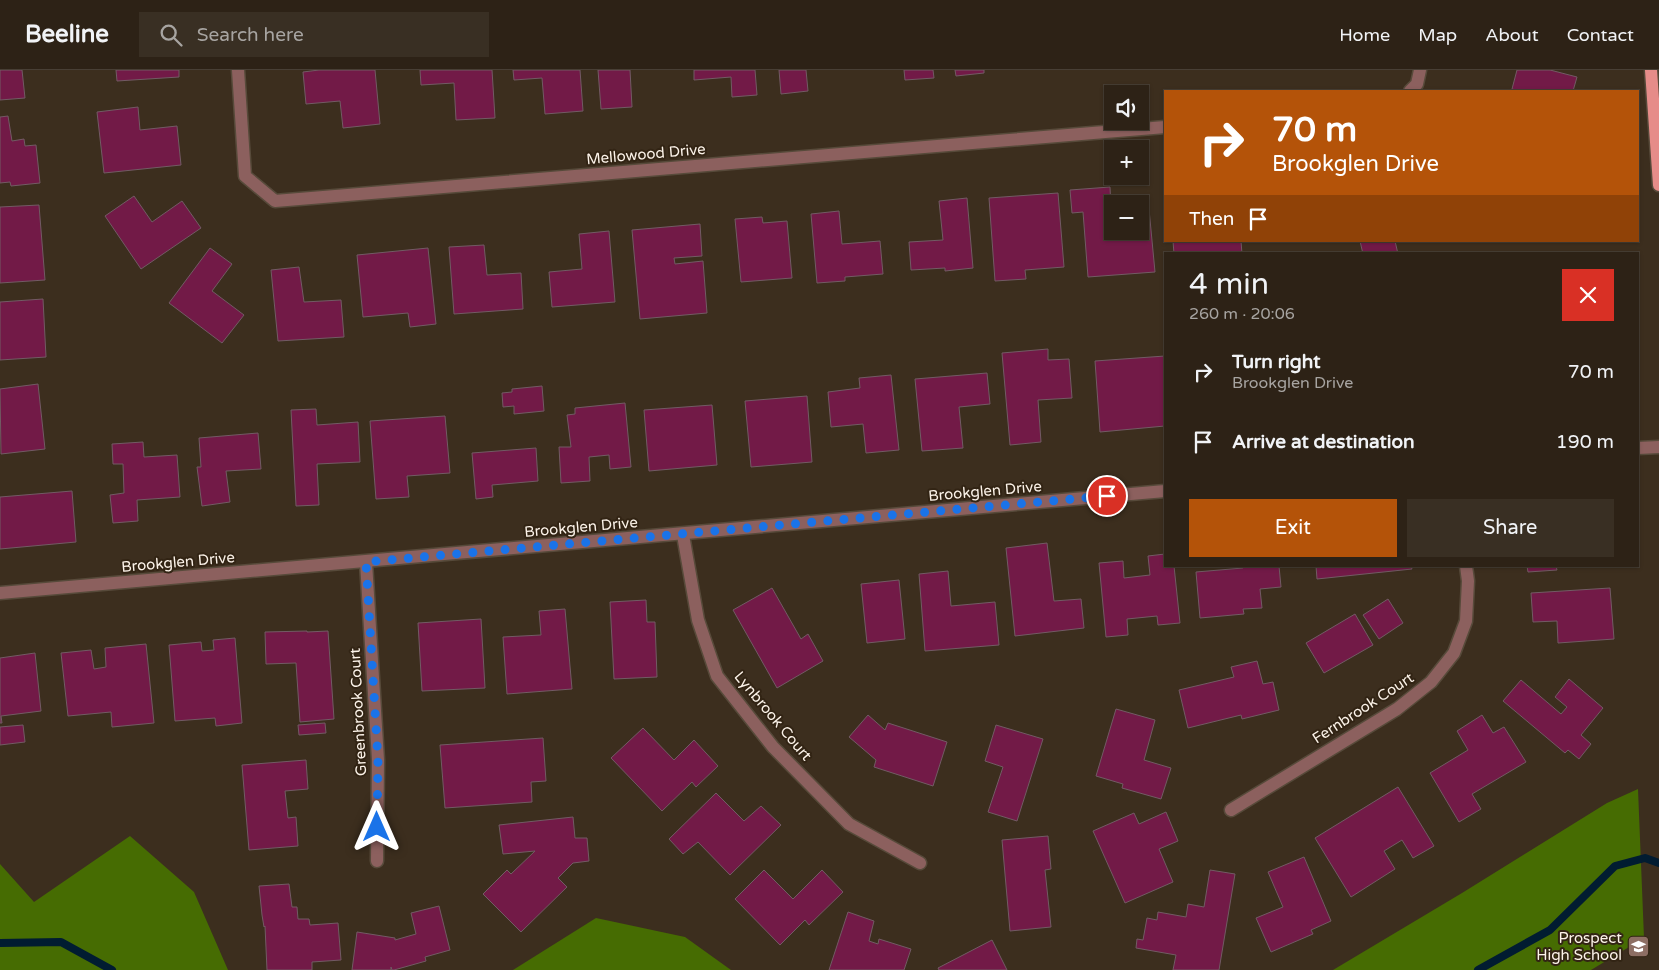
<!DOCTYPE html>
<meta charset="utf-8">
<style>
:root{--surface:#2d2216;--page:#392f23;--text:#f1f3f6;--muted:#a7a4a1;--line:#483f35;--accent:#b45309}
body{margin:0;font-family:"Varela Round",sans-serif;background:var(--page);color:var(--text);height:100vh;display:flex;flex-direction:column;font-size:19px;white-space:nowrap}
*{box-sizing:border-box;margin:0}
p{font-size:16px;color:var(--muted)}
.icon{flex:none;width:28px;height:28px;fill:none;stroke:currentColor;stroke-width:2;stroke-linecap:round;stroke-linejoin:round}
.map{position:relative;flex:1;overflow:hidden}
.details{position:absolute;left:1164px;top:182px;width:475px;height:315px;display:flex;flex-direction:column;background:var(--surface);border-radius:0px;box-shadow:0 1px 4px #0004,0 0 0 1px var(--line)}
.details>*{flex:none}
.banner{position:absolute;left:1164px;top:20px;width:475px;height:152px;border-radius:0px;box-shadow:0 1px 4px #0004,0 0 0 1px var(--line);background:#b45309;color:#fff;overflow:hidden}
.buttons{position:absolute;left:1104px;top:15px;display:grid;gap:10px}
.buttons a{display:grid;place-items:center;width:45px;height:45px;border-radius:0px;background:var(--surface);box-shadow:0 1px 4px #0004,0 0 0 1px var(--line);font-size:25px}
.pin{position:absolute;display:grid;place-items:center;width:42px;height:42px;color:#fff;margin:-21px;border:2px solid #fff;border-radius:50%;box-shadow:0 1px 5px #0007}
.me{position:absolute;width:55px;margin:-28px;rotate:0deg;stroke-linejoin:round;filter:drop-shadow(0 0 4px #0008)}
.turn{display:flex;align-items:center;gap:18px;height:105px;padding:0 25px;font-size:22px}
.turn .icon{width:65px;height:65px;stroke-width:2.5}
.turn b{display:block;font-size:35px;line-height:42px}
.then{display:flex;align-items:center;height:48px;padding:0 25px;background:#0003;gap:10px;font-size:19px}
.round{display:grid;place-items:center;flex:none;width:52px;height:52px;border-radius:0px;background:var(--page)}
.headline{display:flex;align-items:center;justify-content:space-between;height:85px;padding:0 25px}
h1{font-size:30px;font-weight:600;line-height:38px}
.cta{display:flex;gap:10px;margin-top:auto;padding:10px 25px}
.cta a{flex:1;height:58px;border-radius:0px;background:var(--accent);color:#fff;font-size:20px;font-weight:600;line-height:58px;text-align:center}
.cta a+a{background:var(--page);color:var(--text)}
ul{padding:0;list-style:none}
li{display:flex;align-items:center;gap:15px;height:70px;padding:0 25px}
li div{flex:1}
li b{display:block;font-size:19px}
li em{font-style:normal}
header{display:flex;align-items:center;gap:30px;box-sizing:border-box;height:70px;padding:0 25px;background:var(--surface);border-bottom:1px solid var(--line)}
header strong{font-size:24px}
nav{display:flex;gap:28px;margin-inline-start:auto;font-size:18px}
.search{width:350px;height:45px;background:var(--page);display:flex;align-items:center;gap:12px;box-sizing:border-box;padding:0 18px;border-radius:0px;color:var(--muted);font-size:19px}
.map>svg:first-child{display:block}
.forest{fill:#466c02}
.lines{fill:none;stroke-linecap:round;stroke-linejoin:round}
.stream{stroke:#011c31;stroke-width:8}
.building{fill:#721a47;stroke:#725b64}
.street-casing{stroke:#574a3a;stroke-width:15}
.primary-casing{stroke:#574a3a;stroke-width:15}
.street{stroke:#8c605e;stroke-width:12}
.primary{stroke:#e68c89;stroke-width:12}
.route{stroke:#1a73e8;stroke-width:9;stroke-dasharray:0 16.2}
.labels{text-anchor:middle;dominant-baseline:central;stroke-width:4;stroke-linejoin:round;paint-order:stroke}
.street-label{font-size:15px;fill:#fcf3e9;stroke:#322414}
.poi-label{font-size:15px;fill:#fcf3e9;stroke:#322414;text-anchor:end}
</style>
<header>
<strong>Beeline</strong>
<div class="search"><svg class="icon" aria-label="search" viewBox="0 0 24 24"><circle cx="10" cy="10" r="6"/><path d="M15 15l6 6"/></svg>Search here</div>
<nav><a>Home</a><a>Map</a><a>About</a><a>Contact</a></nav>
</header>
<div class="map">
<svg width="1659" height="900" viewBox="0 0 1659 900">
<rect width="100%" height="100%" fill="#3c2e1e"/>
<g class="forest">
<polygon points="1638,719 1644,868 1591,900 1333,900 1462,823 1607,733"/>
<polygon points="130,766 194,822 228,900 0,900 0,794 34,832"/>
<polygon points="596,848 685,867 731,900 513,900"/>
</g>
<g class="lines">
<g class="stream">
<polyline points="0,873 61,872 112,900"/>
<polyline points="1478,900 1550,860 1615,796 1645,788 1659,793"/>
</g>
</g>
<g class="building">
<polygon points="0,0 22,0 25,28 0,30"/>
<polygon points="116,0 179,0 179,7 117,11"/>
<polygon points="319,0 375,0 380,54 343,58 340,31 306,34 303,2"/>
<polygon points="420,0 492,0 495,48 456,50 454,13 421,15"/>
<polygon points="513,0 580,0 583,41 545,44 542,8 514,10"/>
<polygon points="598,0 630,0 632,37 601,39"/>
<polygon points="694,0 755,0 757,25 732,27 731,7 694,10"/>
<polygon points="779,0 806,0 808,21 781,24"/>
<polygon points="904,0 933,0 934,8 905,10"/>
<polygon points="955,0 984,0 984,3 956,6"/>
<polygon points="1517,0 1550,0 1577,7 1573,21 1520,21 1512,19"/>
<polygon points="138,37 140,60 177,56 181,95 104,103 97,42"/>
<polygon points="8,46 12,71 24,69 25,76 36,75 40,113 11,116 10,112 0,113 0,47"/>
<polygon points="1110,117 1112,161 1140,161 1140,140 1149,139 1155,202 1088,207 1083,142 1072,143 1070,120"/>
<polygon points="1058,123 1064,197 1025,200 1026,209 995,211 989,128"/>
<polygon points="134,126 152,152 182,131 201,158 141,199 105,146"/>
<polygon points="967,128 973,198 945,201 945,198 911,200 909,172 943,170 939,131"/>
<polygon points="39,135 45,210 0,213 0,137"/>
<polygon points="839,141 842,174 880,171 883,204 845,207 845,211 817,213 811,144"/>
<polygon points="762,147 763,153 787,151 792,208 741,212 735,149"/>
<polygon points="700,154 702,186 674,188 675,194 703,191 707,243 640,249 632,160"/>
<polygon points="609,161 615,232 552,237 549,202 582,199 579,164"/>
<polygon points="1173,171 1241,171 1242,184 1174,184"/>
<polygon points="1360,171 1395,171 1398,184 1363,184"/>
<polygon points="484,175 487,205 521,203 523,239 454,244 449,177"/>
<polygon points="210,178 232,194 212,221 244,245 222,273 169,233"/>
<polygon points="428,178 436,254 410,257 408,243 363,247 357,185"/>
<polygon points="299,197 304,232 341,230 344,267 278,271 271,200"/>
<polygon points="43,229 46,287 0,290 0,232"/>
<polygon points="1048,279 1048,290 1069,289 1072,328 1038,330 1041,372 1010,375 1002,283"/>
<polygon points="1165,286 1165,356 1100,362 1095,291"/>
<polygon points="987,303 990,334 959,337 963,378 922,381 915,309"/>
<polygon points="891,305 899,380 866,383 863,354 831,357 828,322 860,318 859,308"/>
<polygon points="38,314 45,379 1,384 0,319"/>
<polygon points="542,316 544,341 514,344 514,336 503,337 502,323 512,322 512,319"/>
<polygon points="807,326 812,392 751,397 745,331"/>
<polygon points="625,333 631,397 610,399 609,385 589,387 590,411 561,413 559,377 571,377 567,345 575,344 575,338"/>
<polygon points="712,335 717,395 649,401 644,340"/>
<polygon points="316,339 317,355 358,352 360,392 317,394 319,435 296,436 291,340"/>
<polygon points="445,346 450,403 407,406 409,427 376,429 370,351"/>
<polygon points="258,363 261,399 226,401 230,432 202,436 197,397 201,397 199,368"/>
<polygon points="143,372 144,387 177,385 180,427 137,430 138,451 113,453 110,425 124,423 123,394 113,394 112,374"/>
<polygon points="536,378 538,411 492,415 493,427 476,429 472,383"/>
<polygon points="72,421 76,472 0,479 0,427"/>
<polygon points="1047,473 1054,531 1081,529 1084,558 1015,566 1006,478"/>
<polygon points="1165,484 1165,496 1174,496 1180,553 1158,555 1157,546 1127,549 1128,565 1106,567 1099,493 1123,491 1124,508 1150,505 1148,486"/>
<polygon points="1243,496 1279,496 1281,517 1260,519 1262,538 1243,539 1244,544 1200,548 1196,502 1243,498"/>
<polygon points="1316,496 1411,496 1412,499 1317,509"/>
<polygon points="1527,496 1556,496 1557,500 1528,502"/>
<polygon points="948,501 951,536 995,532 999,575 925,581 919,504"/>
<polygon points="899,510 905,569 867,573 861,514"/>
<polygon points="772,518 801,569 808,564 823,591 777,618 733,540"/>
<polygon points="1610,518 1614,569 1558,573 1557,551 1533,552 1531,523"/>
<polygon points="1388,529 1403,553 1379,569 1363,545"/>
<polygon points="646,530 647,552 655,552 657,607 614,609 610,532"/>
<polygon points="565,539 572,619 507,624 503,567 541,565 539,541"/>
<polygon points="1355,544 1373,575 1324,603 1306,573"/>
<polygon points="481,549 485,618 422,621 418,553"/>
<polygon points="307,561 307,562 328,561 334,649 300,652 296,593 266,594 265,562"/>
<polygon points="235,568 242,653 216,656 215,648 175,651 169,575 201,572 202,581 214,580 213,570"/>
<polygon points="146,574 154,653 112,657 111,642 68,646 61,583 91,580 94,599 106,597 105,578"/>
<polygon points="35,583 41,641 1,646 2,653 0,653 0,588"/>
<polygon points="1257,591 1263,614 1273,612 1279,640 1242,649 1241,645 1188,658 1179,620 1234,607 1231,597"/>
<polygon points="1569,609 1603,638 1581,665 1591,674 1579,689 1568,680 1565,683 1503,631 1521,610 1561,644 1567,637 1555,627"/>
<polygon points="1116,639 1155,650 1144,690 1171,698 1161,729 1122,718 1123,714 1096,706"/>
<polygon points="868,645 885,660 888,653 947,672 933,716 874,697 876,690 849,667"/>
<polygon points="1482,645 1493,663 1504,657 1526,692 1472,724 1481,739 1459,752 1430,703 1468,680 1457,661"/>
<polygon points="325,653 326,663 299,665 298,655"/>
<polygon points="23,655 25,672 0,675 0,657"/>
<polygon points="996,655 1043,669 1017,751 988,742 1003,697 985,691"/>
<polygon points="643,658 674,690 694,670 718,696 696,717 692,712 662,741 611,688"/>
<polygon points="543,668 546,711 531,712 532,732 445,738 440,675"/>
<polygon points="306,690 308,719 285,721 288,748 296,747 298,776 249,780 242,695"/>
<polygon points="1398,717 1434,776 1413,788 1402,770 1384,781 1395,799 1351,827 1315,768"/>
<polygon points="716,723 744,751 761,736 781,755 730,805 698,772 683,784 669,769"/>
<polygon points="1166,742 1178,771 1159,779 1173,812 1125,833 1093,761 1134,743 1139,754"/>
<polygon points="573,747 575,768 587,768 589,791 573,793 558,808 567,817 521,862 483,824 507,800 511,804 535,781 503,784 499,755"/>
<polygon points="1048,766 1051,799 1045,800 1051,857 1010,861 1002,770"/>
<polygon points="1304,787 1331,851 1311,860 1313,864 1271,882 1256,848 1283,837 1268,802"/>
<polygon points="764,800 793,829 822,800 843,822 809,855 805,850 780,875 735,829"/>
<polygon points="1210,800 1235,804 1219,900 1173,900 1176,885 1136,878 1137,869 1143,870 1147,848 1157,850 1158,842 1186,847 1188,834 1204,837"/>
<polygon points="289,814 292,837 297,837 298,849 309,849 310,855 338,853 341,890 312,892 312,900 267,900 265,856 264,857 262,845 259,816"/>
<polygon points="439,836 450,880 425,887 426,891 394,900 392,900 391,897 391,900 352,900 357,862 395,868 395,870 416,864 411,843"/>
<polygon points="848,842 874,851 869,871 878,874 879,869 911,879 904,900 829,900"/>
<polygon points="992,870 1007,900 939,900 938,898"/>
</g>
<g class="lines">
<defs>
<g id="street">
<polyline points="238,0 245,106 275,131 1165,57"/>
<polyline points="1410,21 1417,14 1420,0"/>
<polyline points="1638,378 1659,377"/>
<polyline points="683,465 698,550 717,606 773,677 849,754 920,793"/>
<polyline points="366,492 378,690 377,791"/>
<polyline points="0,523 1165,421"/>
<polyline points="1231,740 1397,639 1431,612 1454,583 1466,551 1468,511 1466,496"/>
</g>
<polyline id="primary" points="1651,0 1659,115"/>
</defs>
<use href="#street" class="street-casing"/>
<use href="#primary" class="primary-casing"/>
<use href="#street" class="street"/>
<use href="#primary" class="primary"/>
</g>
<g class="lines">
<polyline class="route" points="377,757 378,690 366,492 1107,426"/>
</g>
<defs>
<symbol id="school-square" viewBox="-11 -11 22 22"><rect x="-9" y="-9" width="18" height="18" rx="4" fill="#8d6e63" stroke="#322414"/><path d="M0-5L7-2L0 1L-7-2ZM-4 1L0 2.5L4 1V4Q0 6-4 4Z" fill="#fff"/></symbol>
</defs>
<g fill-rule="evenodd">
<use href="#school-square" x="1626" y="864" width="25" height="25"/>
</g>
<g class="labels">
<g class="street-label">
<text transform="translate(646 84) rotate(-5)">Mellowood Drive</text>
<text transform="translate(985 421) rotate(-5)">Brookglen Drive</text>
<text transform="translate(581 457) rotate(-5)">Brookglen Drive</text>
<text transform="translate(178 492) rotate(-5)">Brookglen Drive</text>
<text transform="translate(1363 638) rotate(-33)">Fernbrook Court</text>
<text transform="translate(358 642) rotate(-93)">Greenbrook Court</text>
<text transform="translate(773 646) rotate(50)">Lynbrook Court</text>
</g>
<g class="poi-label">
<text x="1622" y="868">Prospect<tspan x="1622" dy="17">High School</tspan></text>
</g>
</g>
</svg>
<div class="buttons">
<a><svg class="icon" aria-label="sound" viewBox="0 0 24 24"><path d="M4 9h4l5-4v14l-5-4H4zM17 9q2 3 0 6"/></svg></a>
<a>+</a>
<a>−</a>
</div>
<div class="pin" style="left:1107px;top:426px;background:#d93025"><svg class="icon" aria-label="arrive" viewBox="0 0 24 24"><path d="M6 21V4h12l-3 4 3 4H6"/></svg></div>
<svg class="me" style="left:377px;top:757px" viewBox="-20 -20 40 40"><path d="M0-17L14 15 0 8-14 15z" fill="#1a73e8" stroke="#fff" stroke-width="4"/></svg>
<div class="banner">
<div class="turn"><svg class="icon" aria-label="right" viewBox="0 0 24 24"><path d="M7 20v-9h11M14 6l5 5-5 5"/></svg><div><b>70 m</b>Brookglen Drive</div></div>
<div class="then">Then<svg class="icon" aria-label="arrive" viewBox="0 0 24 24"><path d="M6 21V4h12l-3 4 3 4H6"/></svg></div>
</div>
<section class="details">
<div class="headline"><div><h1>4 min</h1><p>260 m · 20:06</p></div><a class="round" style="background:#d93025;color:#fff"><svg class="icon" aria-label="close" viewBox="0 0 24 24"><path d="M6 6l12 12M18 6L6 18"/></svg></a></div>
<ul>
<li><svg class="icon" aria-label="right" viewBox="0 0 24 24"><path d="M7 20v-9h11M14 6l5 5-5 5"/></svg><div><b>Turn right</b><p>Brookglen Drive</p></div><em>70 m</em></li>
<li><svg class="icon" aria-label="arrive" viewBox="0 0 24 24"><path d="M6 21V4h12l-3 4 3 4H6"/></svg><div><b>Arrive at destination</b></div><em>190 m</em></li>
</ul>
<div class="cta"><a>Exit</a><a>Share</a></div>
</section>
</div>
